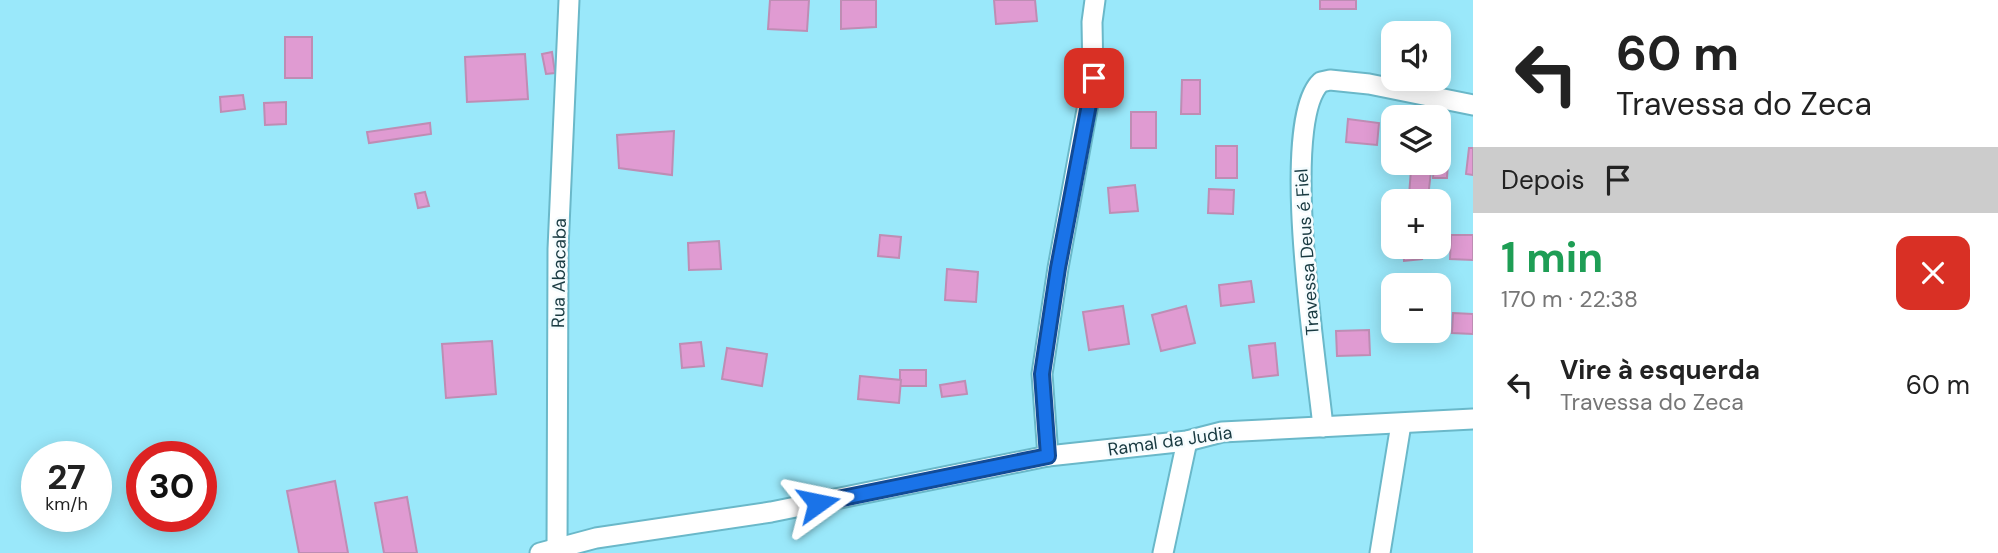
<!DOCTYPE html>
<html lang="pt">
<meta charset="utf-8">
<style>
:root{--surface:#fff;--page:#f6f6f6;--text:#222;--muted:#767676}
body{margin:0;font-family:"DM Sans",sans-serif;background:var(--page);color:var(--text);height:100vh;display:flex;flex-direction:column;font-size:26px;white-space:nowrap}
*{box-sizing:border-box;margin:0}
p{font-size:23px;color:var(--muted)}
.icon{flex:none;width:38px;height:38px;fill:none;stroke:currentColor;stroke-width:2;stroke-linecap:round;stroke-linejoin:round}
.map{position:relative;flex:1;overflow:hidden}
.drawer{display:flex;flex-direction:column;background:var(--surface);width:525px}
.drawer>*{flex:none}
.banner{background:#fff;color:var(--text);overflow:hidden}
.fabs{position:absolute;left:1381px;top:21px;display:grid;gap:14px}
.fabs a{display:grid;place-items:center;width:70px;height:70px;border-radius:14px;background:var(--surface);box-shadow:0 4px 18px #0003;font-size:35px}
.speed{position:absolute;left:21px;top:441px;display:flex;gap:14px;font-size:35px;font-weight:700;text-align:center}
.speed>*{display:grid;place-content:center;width:91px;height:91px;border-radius:50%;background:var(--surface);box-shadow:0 4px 18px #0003;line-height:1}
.speed small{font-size:18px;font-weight:400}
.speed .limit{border:10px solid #d22;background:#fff;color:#111}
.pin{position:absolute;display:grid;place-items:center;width:60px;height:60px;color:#fff;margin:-30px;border-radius:14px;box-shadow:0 4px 10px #0006}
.me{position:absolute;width:77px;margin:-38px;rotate:78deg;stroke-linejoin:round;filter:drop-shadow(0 0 5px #0008)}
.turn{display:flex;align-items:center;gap:24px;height:147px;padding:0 28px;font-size:32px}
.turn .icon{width:91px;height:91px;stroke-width:2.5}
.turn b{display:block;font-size:49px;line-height:60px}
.then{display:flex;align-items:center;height:66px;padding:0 28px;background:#0003;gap:14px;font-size:26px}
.round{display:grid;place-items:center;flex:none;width:74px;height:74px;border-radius:14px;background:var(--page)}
.headline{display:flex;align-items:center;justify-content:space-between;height:119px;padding:0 28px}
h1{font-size:42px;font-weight:700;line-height:52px;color:#1e9e55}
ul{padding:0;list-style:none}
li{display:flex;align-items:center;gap:21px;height:105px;padding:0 28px}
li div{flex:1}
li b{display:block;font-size:26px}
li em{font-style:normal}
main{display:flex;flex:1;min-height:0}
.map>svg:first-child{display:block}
.building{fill:#e09bd2;stroke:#be8db4;stroke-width:2}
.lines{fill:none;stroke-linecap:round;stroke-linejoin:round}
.minor-casing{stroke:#6ab8c9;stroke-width:23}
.minor{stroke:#fff;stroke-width:19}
.route-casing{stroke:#114b97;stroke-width:18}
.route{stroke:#1a73e8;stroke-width:12}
.labels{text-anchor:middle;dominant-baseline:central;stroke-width:5;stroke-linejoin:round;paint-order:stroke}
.street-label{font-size:18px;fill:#193a41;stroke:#f5fcfe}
</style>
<main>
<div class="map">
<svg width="1473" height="553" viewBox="0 0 1473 553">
<rect width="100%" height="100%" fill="#9ae8fa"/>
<g class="building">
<polygon points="770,0 809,0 807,31 768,29"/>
<polygon points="841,0 876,0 876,27 841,29"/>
<polygon points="994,0 1035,0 1037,21 996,24"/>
<rect x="1320" y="0" width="36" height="9"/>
<rect x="285" y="37" width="27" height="41"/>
<polygon points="552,52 555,73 546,74 542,54"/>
<polygon points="525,54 528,99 467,102 465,57"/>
<polygon points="1182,80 1200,80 1200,114 1181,114"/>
<polygon points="243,95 245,109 221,112 220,97"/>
<polygon points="286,102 286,124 265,125 264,103"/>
<rect x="1131" y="112" width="25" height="36"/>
<polygon points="1348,119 1379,123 1377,145 1346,142"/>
<polygon points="430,123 431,134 369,143 367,132"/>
<polygon points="674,131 672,175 619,168 617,135"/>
<rect x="1216" y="146" width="21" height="32"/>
<polygon points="1438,147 1449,148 1447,178 1433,178 1434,163 1438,163"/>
<polygon points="1469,148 1473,148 1473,175 1466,174"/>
<polygon points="1411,169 1431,171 1428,198 1409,196"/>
<polygon points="1135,185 1138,211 1110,213 1108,188"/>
<polygon points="1209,189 1234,190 1233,214 1208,213"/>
<polygon points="425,192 429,206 418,208 415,194"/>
<polygon points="880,235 901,237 899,258 878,256"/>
<polygon points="1451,235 1473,235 1473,260 1450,259"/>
<polygon points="719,241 721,269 689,270 688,243"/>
<polygon points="1403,247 1420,247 1422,259 1404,261"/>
<polygon points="947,269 978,272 976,302 945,300"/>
<polygon points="1251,281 1254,302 1221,306 1219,285"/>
<polygon points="1123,306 1129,344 1089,350 1083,312"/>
<polygon points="1186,306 1195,343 1161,351 1152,315"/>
<polygon points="1453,313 1473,314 1473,334 1452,333"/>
<polygon points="1369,330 1370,355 1337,356 1336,331"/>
<polygon points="492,341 496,394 446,398 442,344"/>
<polygon points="701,342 704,366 682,368 680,344"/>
<polygon points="1275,343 1278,375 1253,378 1249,346"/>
<polygon points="727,348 767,354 762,386 722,379"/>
<rect x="900" y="370" width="26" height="16"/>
<polygon points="860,376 901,380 899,403 858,399"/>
<polygon points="965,381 967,394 942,397 940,385"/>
<polygon points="335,481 348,553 299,553 287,491"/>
<polygon points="407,497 417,553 384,553 375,503"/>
</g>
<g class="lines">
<defs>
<g id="minor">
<path d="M1323,427C1317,365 1278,121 1321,82L1330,80L1369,84L1473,105"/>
<polyline points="1048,456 1042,374 1058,268 1093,77 1092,22 1095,0"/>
<polyline points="540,553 596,538 771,512 1048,456 1187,441 1222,432 1473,419"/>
<polyline points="557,553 558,249 569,0"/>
<polyline points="1163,553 1187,441"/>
<polyline points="1380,553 1401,424"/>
</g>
</defs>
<use href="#minor" class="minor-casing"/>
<use href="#minor" class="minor"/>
</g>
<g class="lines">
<defs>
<polyline id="route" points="818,503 1048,456 1042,374 1058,268 1094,78"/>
</defs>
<use href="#route" class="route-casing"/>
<use href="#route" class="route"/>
</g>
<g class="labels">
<g class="street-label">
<text transform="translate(1307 252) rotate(-94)">Travessa Deus é Fiel</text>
<text transform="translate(559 273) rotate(-89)">Rua Abacaba</text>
<text transform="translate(1170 441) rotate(-8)">Ramal da Judia</text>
</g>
</g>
</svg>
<div class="fabs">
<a><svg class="icon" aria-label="sound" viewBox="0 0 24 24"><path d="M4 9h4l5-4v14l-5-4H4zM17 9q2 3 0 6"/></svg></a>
<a><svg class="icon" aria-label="layers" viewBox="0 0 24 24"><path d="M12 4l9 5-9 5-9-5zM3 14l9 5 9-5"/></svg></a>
<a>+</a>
<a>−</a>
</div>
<div class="speed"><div>27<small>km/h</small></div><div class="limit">30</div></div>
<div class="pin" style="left:1094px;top:78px;background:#d93025"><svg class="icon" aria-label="arrive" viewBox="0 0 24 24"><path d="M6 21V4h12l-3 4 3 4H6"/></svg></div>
<svg class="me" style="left:818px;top:503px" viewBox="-20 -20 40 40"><path d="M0-17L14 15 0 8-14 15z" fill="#1a73e8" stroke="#fff" stroke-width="4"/></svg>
</div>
<section class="drawer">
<div class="banner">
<div class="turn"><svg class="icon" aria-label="left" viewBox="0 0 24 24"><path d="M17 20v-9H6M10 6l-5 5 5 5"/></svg><div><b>60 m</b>Travessa do Zeca</div></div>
<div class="then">Depois<svg class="icon" aria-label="arrive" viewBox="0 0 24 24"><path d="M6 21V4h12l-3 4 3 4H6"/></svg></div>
</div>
<div class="headline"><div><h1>1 min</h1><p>170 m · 22:38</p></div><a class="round" style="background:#d93025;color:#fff"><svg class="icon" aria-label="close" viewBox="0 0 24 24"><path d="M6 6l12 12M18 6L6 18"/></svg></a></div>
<ul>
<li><svg class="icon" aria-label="left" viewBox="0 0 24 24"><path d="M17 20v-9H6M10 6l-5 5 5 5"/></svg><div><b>Vire à esquerda</b><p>Travessa do Zeca</p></div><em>60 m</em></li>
</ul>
</section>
</main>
